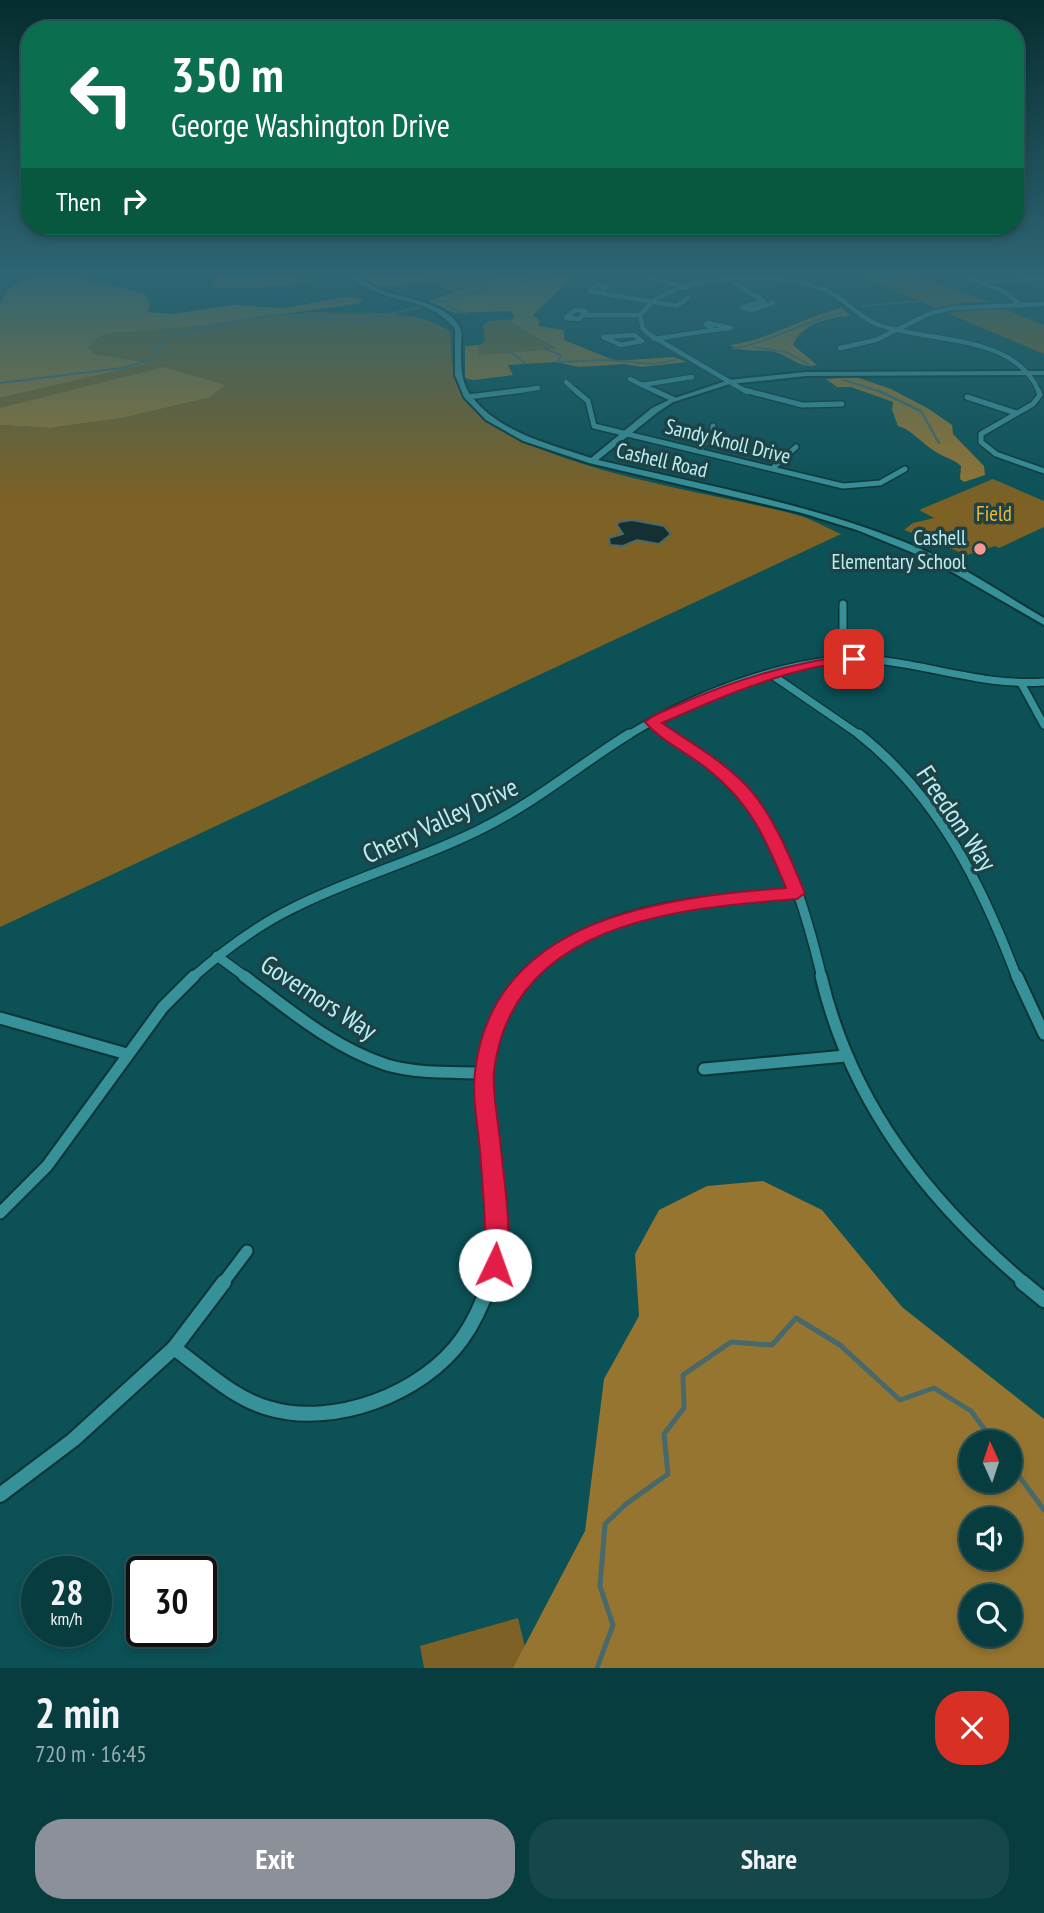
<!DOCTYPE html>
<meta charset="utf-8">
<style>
:root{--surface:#083d40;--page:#16484b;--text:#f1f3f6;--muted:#98aeb1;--line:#295659;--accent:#8c9099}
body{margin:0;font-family:"PT Sans Narrow",sans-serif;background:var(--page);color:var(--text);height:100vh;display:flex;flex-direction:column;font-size:26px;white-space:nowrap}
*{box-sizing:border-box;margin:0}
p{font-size:23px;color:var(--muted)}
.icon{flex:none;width:38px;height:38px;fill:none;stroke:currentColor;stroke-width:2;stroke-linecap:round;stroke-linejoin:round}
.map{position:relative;height:1668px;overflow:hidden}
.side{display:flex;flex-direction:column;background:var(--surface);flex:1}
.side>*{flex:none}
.guide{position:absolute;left:21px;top:21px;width:1003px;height:214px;border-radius:28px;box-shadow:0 4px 10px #0003,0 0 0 2px var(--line);background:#0b6e4f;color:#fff;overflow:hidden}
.needle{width:46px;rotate:357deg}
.tools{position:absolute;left:959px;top:1430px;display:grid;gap:14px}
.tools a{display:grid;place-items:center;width:63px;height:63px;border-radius:50%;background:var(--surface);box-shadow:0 4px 10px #0003,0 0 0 2px var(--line);font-size:35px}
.speed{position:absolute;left:21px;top:1556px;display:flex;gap:14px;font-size:35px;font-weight:700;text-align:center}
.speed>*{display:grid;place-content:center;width:91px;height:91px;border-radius:50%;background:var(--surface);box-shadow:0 4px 10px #0003,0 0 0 2px var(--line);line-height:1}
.speed small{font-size:18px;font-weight:400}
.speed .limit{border:4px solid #111;border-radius:10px;background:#fff;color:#111}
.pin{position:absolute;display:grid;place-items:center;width:60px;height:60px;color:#fff;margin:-30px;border-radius:14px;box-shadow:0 4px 10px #0006}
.me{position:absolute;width:77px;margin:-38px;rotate:3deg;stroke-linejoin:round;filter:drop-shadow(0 0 5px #0008)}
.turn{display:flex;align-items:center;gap:24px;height:147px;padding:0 35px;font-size:32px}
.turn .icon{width:91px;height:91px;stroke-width:2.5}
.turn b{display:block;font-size:49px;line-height:60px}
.then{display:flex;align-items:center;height:66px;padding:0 35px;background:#0003;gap:14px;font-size:26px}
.round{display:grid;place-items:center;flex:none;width:74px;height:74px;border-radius:28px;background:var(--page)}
.headline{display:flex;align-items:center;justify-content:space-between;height:119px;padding:0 35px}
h1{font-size:42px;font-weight:600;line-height:52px}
.action{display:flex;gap:14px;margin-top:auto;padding:14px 35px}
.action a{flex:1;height:80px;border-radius:28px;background:var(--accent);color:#fff;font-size:28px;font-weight:600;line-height:80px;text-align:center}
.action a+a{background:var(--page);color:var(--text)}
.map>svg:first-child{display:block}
.green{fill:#7e6124}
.forest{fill:#967530;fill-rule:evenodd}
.water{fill:#163032;stroke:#48696c;stroke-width:2}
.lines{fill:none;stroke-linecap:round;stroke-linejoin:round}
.stream-far2{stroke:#48696c;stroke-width:2}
.stream-far1{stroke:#48696c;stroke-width:2.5}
.stream{stroke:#48696c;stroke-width:5}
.street-far5-casing{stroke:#0d3437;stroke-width:6}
.street-far4-casing{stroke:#0d3437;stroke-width:8}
.street-far3-casing{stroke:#0d3437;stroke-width:10}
.street-far2-casing{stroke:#0d3437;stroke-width:12}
.street-far1-casing{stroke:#0d3437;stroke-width:15}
.street-casing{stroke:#0d3437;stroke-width:18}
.secondary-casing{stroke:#0d3437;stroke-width:4}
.street-far5{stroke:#369199;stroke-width:4.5}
.street-far4{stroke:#369199;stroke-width:5}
.street-far3{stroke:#369199;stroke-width:7}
.street-far2{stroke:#369199;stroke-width:9}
.street-far1{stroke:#369199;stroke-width:11}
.street{stroke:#369199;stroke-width:14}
.secondary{fill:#369199;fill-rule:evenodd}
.route{fill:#e11d48;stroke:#92132f;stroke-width:2}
.poi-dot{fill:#f59b97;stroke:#1e4346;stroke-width:2.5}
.labels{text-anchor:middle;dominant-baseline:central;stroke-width:7;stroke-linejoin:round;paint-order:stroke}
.far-street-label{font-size:21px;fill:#bbeff4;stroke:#1e4346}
.far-park-label{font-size:21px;fill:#f1b736;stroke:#1e4346}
.far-poi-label{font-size:21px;fill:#bbeff4;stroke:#1e4346;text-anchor:end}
.street-label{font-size:26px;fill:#bbeff4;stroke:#1e4346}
</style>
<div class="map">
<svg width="1044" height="1668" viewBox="0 0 1044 1668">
<rect width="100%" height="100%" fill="#0b5156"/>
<g class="green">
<polygon points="476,270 522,270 467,287 458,293 425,280 449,273 453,277"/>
<polygon points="845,270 904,270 989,302 963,303 936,308"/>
<polygon points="999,307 1044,325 1044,354 947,313"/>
<path d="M311,312C353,314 416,307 450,331C453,353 450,374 462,393C504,467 715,492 797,515C812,519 827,528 841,534L0,927V425L50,428L122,418L208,398L0,411V398L146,363L94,354L88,347L99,337L113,333Z"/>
<polygon points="514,319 512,323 558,350 476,356 479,345 485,341 483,325 489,321"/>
<polygon points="993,479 1044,501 1044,527 999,548 995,546 967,555 904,530 913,523 934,518 919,510"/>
<polygon points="518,1618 530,1668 424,1668 420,1646"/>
</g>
<g class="forest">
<polygon points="42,270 90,270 90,280 145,294 150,305 147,312 172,314 234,305 284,308 345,297 364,299 358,304 185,327 113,333 99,337 88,347 94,354 149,363 0,398 0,303 9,288"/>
<polygon points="196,270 270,270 316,282 255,288 211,288 217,277"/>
<path d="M340,270H446L449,273C429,279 391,290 370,286C360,284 349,275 340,270Z"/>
<polygon points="522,270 573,270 574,275 533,315 540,321 538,326 564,330 564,340 616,361 673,357 687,362 641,367 625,364 579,367 556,362 508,365 513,375 473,380 465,378 465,346 479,345 477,355 557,349 512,323 514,317 511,311 455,313 428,301"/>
<path d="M842,308L850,316C829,317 801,324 793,345L817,365C801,370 790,356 775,352C758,348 745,354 730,345C771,339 803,317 842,308Z"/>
<polygon points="164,367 225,385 208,398 122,418 50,428 0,425 0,408"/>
<path d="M856,377L891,389L929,409L952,425L953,434L984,466L985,475L964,482L960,479L961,466C952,458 945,458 936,452C923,445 913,430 898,426L892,410L893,402L851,387H837L826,379Z"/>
<path d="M763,1181L822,1210L902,1307L1044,1419V1668H513L585,1531L604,1379L639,1316L635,1254L659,1210L707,1186ZM971,1442H1010V1480H971ZM971,1519H1010V1558H971ZM971,1596H1010V1634H971Z"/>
</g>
<polygon class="water" points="632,520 664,526 671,534 659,544 637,540 623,546 610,545 609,538 623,534 617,525 619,522"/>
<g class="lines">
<g class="stream-far2">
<polyline points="445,301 448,306 465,314"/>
<polyline points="434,303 485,290 480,289 487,287 547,277 532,273 537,270"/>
<polyline points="863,306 968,297"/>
<polyline points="754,347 786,352 808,364"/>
<polyline points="507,349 525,363"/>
<polyline points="546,349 561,355 558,362 608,360 653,364 676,360"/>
<path d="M733,349C771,342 804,321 842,313"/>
<polyline points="156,356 157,347 169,336 257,317 283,314 303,318 362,320 421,307"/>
<polyline points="844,380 881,392"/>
<polyline points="0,383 122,368 154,359"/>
</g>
<polyline class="stream-far1" points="877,390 921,411 939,443"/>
<g class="stream">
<polyline points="1010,1464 1044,1510"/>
<polyline points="597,1668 613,1625 600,1586 605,1524 626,1504 668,1474 664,1434 684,1408 683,1375 731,1342 772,1345 796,1318 840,1345 900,1400 934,1388 971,1411 994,1442"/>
</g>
<defs>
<g id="street-far5">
<polyline points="90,270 90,280"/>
<polyline points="627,270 685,288"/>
<polyline points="713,270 764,301 742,307 751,310 773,303"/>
<polyline points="949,270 1005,292 1019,304"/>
<polyline points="982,282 1044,278"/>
<polyline points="601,292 607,286 596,285 589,291 677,306 689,297"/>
<polygon points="575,310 586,311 579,319 566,318"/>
<polyline points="582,315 640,315"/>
<polygon points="708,323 731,328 713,330 706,324"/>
<polygon points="634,335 642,341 621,345 603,337"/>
<polyline points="654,339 713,330"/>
<polyline points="840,348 876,340 931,313 953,308 1044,304"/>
<polyline points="630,379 642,385"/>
<polyline points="566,382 577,392"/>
<polyline points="510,392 538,388"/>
<polyline points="657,392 642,385 692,377"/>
<path d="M747,392L650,335L643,329L640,315C645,310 649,304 655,300C694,273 782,272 826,290C845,299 859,318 879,325C929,343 1015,333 1039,392"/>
</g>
<g id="street-far4">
<polyline points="575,390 588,401 594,426 843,486 880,483 905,469"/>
<polyline points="653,390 673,399"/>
<polyline points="744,390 802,405 842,404"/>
<polyline points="1038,390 1040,395 1033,404 981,434 981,442 996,454 1044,471"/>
<polyline points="468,397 523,390"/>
<polyline points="967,397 1016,413"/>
<polyline points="700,449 712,436 713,426"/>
<polyline points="773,468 796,447"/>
</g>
<g id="street-far3">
<polyline points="843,604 843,632 854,659"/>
<polyline points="772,675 861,736"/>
<polyline points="1021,683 1044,725"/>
<polyline points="652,722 671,736"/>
<path d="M627,736C695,694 804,650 885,661C939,668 989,686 1044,682"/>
</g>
<g id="street-far2">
<path d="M669,734C695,752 723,770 746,794C784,835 809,923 822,978"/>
<path d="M859,734C938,796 982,885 1017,978"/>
<polyline points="217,956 247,978"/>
<path d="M192,978C223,951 256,926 293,908C354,877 420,860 481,829C534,803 579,765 629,734"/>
<path d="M526,978C591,905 707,900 797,893"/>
</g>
<g id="street-far1">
<path d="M244,976C288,1009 334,1048 387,1065C418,1074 452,1072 484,1073"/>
<path d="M821,976C851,1103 927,1200 1025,1283"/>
<polyline points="1017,976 1044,1034"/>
<polyline points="0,1018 127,1054"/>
<polyline points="704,1069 845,1056"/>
<polyline points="0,1213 47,1166 163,1007 194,976"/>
<polyline points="223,1283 247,1251"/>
<path d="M489,1283C499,1235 494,1187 490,1138C487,1104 482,1069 492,1036C499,1012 512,994 528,976"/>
</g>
<g id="street">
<polyline points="1022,1282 1044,1300"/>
<path d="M174,1348C203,1369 233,1398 268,1408C333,1428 423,1394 462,1339C475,1321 483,1302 490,1282"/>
<polyline points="0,1495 73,1440 174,1348 224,1282"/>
</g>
<path id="secondary" d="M337,270C353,270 367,284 381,290C402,298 453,304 461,330C462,334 461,341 461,346C461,364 460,382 472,397C500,433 550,444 591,458L652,408L669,400L729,380L806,372L1044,371V375L806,376L730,384L673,402L658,412L598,460C712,487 830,507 937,556C974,573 1009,598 1044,618V625L933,561L857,530L802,513L589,463L523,441L486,420L464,397L455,375V329C430,300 408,305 376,292C363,286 349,278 337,270Z"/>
</defs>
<use href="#street-far5" class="street-far5-casing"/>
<use href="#street-far4" class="street-far4-casing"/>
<use href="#street-far3" class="street-far3-casing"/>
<use href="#street-far2" class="street-far2-casing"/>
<use href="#street-far1" class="street-far1-casing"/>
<use href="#street" class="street-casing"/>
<use href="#secondary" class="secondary-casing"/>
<use href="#street-far5" class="street-far5"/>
<use href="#street-far4" class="street-far4"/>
<use href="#street-far3" class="street-far3"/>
<use href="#street-far2" class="street-far2"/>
<use href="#street-far1" class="street-far1"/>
<use href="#street" class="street"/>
<use href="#secondary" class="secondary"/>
</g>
<linearGradient id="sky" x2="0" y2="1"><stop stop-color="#062d2f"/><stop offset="0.54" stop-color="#2e6573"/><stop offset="1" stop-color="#2e6573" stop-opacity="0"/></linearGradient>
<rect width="1044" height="504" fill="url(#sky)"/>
<path class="route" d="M854,655L859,656V662C845,665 830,664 816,667C762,679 712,701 662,723C692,744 729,764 753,793C777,823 790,858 805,893L797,899C678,908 512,922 494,1071C492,1093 498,1119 500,1140C503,1173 515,1243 503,1272L495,1276L487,1272C481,1258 486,1241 485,1225C484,1201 482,1176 480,1151C478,1126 472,1097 475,1072C492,918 662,897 786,888C766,840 752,805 710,771C690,754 662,742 645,722C653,714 667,710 678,705C734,680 793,662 854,655Z"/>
<circle class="poi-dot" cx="980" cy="549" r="7"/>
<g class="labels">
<g class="far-street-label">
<text transform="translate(728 441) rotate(14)">Sandy Knoll Drive</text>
<text transform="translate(662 460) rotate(13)">Cashell Road</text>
</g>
<g class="far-park-label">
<text x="994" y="513">Field</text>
</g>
<g class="far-poi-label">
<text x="966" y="537">Cashell<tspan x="966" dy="24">Elementary School</tspan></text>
</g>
<g class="street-label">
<text transform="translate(957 818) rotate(56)">Freedom Way</text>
<text transform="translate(440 820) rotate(-25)">Cherry Valley Drive</text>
<text transform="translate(319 997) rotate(33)">Governors Way</text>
</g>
</g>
</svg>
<div class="tools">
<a><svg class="needle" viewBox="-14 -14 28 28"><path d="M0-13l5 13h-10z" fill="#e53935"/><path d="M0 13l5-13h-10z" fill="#98aeb1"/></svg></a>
<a><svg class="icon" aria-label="sound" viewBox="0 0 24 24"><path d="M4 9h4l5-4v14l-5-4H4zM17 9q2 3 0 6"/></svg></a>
<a><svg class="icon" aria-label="search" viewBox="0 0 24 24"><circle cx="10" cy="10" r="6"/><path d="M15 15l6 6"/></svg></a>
</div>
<div class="speed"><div>28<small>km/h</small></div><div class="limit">30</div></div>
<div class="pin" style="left:854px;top:659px;background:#d93025"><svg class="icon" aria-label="arrive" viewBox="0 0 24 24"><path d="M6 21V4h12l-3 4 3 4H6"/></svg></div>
<svg class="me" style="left:495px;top:1265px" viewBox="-20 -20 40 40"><circle r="19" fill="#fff"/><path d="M0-13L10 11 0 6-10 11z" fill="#e11d48"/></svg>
<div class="guide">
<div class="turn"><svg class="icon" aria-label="left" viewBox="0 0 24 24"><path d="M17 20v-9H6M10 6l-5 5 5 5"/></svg><div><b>350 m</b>George Washington Drive</div></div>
<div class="then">Then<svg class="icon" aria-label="right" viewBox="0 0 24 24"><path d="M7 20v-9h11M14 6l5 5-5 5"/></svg></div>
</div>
</div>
<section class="side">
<div class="headline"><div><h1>2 min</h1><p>720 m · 16:45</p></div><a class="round" style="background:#d93025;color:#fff"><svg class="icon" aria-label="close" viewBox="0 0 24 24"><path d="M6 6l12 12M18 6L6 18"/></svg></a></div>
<div class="action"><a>Exit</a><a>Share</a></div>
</section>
